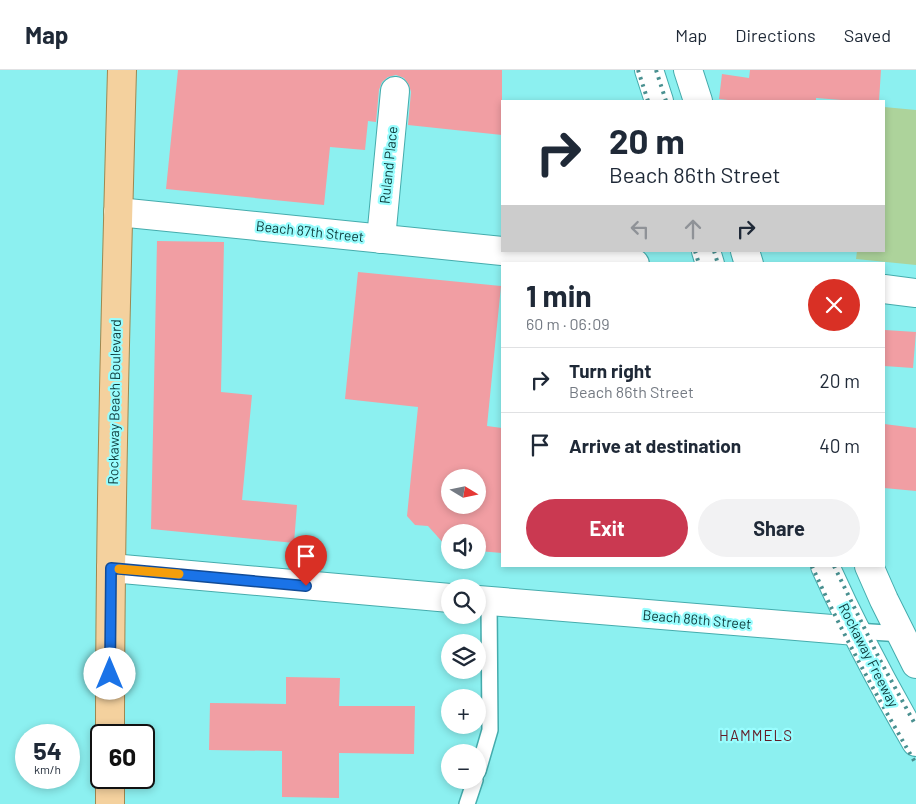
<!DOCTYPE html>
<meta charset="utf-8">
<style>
:root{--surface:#fff;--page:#f2f2f3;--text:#1f2937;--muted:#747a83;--line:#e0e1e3;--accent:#ca3951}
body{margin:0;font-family:Barlow,sans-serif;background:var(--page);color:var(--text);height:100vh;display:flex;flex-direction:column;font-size:19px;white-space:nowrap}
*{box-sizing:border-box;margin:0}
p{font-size:16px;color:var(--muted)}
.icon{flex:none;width:28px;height:28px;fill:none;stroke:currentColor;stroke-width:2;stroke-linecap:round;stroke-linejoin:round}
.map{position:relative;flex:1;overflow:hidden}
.sheet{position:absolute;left:501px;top:192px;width:384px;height:305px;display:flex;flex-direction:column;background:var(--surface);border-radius:0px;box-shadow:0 2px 8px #0003}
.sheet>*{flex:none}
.hud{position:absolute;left:501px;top:30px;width:384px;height:152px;border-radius:0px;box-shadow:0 2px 8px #0003;background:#fff;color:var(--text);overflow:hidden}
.needle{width:32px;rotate:100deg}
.tools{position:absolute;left:441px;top:399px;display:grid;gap:10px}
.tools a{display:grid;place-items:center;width:45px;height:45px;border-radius:50%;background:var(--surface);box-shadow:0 2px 8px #0003;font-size:25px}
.speed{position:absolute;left:15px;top:654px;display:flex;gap:10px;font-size:25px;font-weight:700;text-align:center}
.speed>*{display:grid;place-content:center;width:65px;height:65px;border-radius:50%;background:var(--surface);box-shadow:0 2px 8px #0003;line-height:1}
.speed small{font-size:12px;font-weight:400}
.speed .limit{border:2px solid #111;border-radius:8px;background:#fff;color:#111}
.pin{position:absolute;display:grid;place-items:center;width:42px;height:42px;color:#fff;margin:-51px -21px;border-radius:50% 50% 50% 0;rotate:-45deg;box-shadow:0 0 5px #0007}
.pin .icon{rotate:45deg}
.me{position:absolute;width:55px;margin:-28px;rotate:0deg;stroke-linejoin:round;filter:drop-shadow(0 0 4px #0008)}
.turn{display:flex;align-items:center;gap:18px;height:105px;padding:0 25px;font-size:22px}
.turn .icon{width:65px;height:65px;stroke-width:2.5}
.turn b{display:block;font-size:35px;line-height:42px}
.lanes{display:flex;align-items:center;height:48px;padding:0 25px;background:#0003;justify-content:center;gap:25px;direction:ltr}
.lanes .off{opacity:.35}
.round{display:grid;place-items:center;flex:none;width:52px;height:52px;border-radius:26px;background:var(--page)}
.headline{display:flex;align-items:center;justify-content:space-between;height:85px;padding:0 25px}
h1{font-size:30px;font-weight:700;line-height:38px}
.primary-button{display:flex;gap:10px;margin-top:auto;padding:10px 25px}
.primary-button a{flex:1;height:58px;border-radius:30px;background:var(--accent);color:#fff;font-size:20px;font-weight:700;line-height:58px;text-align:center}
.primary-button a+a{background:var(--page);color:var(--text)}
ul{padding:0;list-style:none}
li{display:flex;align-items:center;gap:15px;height:65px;padding:0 25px;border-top:1px solid var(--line)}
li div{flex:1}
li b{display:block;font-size:19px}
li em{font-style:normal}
header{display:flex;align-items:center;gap:30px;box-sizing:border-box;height:70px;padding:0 25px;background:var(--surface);border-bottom:1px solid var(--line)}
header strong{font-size:24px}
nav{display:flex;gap:28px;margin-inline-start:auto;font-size:18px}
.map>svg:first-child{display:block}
.green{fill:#add39b}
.building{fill:#f19ea3;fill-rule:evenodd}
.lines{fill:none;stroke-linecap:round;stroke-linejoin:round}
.service-casing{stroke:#45acad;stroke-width:18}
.minor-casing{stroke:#45acad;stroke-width:30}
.tertiary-casing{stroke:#45acad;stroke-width:30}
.primary-casing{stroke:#9e8850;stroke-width:30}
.service{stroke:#fff;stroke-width:15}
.minor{stroke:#fff;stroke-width:28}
.tertiary{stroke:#fff;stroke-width:28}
.primary{stroke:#f4d19e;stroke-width:28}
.rail{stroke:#499090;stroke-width:4;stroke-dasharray:2.5 5;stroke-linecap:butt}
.route-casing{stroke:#114b97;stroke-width:12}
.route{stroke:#1a73e8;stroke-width:9}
.slow{stroke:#f59e0b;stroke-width:9}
.labels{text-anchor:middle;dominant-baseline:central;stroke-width:4.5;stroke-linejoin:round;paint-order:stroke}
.street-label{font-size:14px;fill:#0c3939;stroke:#99fdfe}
.neighbourhood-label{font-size:15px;letter-spacing:1px;fill:#621d27;stroke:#99fdfe}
</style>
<header>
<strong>Map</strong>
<nav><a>Map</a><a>Directions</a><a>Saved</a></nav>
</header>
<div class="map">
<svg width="916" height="734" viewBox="0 0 916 734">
<rect width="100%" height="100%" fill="#8cf0f0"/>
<polygon class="green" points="884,37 916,40 916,195 856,189 857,181 884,181"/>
<g class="building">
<polygon points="178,0 502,0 502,65 408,55 411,22 409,15 404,8 396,5 388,7 382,12 379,20 376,52 368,51 365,80 330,77 324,135 166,119"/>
<polygon points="750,0 881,0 879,31 854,31 816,28 816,31 737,31 719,29 722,4 749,8"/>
<polygon points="157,171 224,172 221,322 252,325 242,430 297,435 294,473 151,459"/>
<path d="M358,202L501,216L487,356L502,358V483L478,481V462H450V477L446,476L428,456L415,455L407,446L418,337L345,329ZM450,408H478V435H450Z"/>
<polygon points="885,260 916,262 913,298 884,296"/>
<polygon points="884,354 916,358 916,421 884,418"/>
<polygon points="286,607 340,608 339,636 415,636 414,684 339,683 339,728 282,727 282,681 209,680 210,633 286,634"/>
</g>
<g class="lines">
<defs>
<g id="service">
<polyline points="856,561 902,564"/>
<polyline points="478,701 490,660 489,531"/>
<polyline points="467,734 475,710"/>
</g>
<g id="minor">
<polyline points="118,142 502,181"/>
<polyline points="381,169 395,21"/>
<polyline points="508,181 635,194"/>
<polyline points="884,219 916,223"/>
<polyline points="111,498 450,528"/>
<polyline points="478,530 856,561"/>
</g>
<g id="tertiary">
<polyline points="649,0 659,31"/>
<polyline points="688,0 698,31"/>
<polyline points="706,181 710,194"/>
<polyline points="745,181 749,194"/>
<path d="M825,496C852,556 883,615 916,672"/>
<polyline points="869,496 884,530 916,594"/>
</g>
<g id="primary">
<path d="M110,665C110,443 116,222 122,0"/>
<polyline points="110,708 110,734"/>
</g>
</defs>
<use href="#service" class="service-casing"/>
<use href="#minor" class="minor-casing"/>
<use href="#tertiary" class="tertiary-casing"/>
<use href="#primary" class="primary-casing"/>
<use href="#service" class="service"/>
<use href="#minor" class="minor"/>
<use href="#tertiary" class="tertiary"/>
<use href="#primary" class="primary"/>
<g class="rail">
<polyline points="638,0 648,31"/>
<polyline points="656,0 666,31"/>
<polyline points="695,181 699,194"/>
<polyline points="714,181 718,194"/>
<path d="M812,496C842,564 879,630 916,694"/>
<polyline points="834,496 880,590 916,656"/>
</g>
</g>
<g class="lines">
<defs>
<polyline id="route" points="110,604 111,498 306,516"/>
</defs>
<use href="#route" class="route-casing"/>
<use href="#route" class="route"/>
<polyline class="slow" points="119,499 179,504"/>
</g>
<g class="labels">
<g class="street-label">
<text transform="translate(388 95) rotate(-84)">Ruland Place</text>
<text transform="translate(310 161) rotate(6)">Beach 87th Street</text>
<text transform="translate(114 332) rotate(-89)">Rockaway Beach Boulevard</text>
<text transform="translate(697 549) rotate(5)">Beach 86th Street</text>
<text transform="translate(869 585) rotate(63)">Rockaway Freeway</text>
</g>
<g class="neighbourhood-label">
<text x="756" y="665">HAMMELS</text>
</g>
</g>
</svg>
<div class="tools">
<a><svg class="needle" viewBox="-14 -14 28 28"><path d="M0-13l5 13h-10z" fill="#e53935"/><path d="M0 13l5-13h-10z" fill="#747a83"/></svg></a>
<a><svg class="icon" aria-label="sound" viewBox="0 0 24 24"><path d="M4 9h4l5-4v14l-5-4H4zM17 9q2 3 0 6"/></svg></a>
<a><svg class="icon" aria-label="search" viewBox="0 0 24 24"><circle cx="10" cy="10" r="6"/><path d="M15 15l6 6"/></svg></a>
<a><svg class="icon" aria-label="layers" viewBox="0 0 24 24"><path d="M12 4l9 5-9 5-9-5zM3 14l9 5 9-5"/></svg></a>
<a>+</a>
<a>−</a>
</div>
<div class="speed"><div>54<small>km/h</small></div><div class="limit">60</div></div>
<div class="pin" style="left:306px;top:516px;background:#d93025"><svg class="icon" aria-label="arrive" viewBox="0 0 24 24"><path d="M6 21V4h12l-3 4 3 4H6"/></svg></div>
<svg class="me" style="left:110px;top:604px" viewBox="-20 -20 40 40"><circle r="19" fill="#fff"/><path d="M0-13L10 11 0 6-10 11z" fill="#1a73e8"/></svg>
<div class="hud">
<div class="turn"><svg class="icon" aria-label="right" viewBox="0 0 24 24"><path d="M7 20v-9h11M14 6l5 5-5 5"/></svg><div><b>20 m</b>Beach 86th Street</div></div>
<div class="lanes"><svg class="icon off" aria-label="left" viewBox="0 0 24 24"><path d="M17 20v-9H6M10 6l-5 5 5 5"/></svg><svg class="icon off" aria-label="ahead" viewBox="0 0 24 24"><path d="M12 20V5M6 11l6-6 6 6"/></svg><svg class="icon" aria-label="right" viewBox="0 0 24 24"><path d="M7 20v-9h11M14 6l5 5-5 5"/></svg></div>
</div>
<section class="sheet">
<div class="headline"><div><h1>1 min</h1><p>60 m · 06:09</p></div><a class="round" style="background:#d93025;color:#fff"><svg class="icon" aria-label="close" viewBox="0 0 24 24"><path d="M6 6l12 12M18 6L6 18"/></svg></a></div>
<ul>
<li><svg class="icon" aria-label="right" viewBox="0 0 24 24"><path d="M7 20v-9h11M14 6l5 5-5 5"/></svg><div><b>Turn right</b><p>Beach 86th Street</p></div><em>20 m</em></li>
<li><svg class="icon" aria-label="arrive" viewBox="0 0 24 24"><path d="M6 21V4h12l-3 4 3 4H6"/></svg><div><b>Arrive at destination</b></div><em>40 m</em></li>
</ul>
<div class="primary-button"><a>Exit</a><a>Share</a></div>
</section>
</div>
